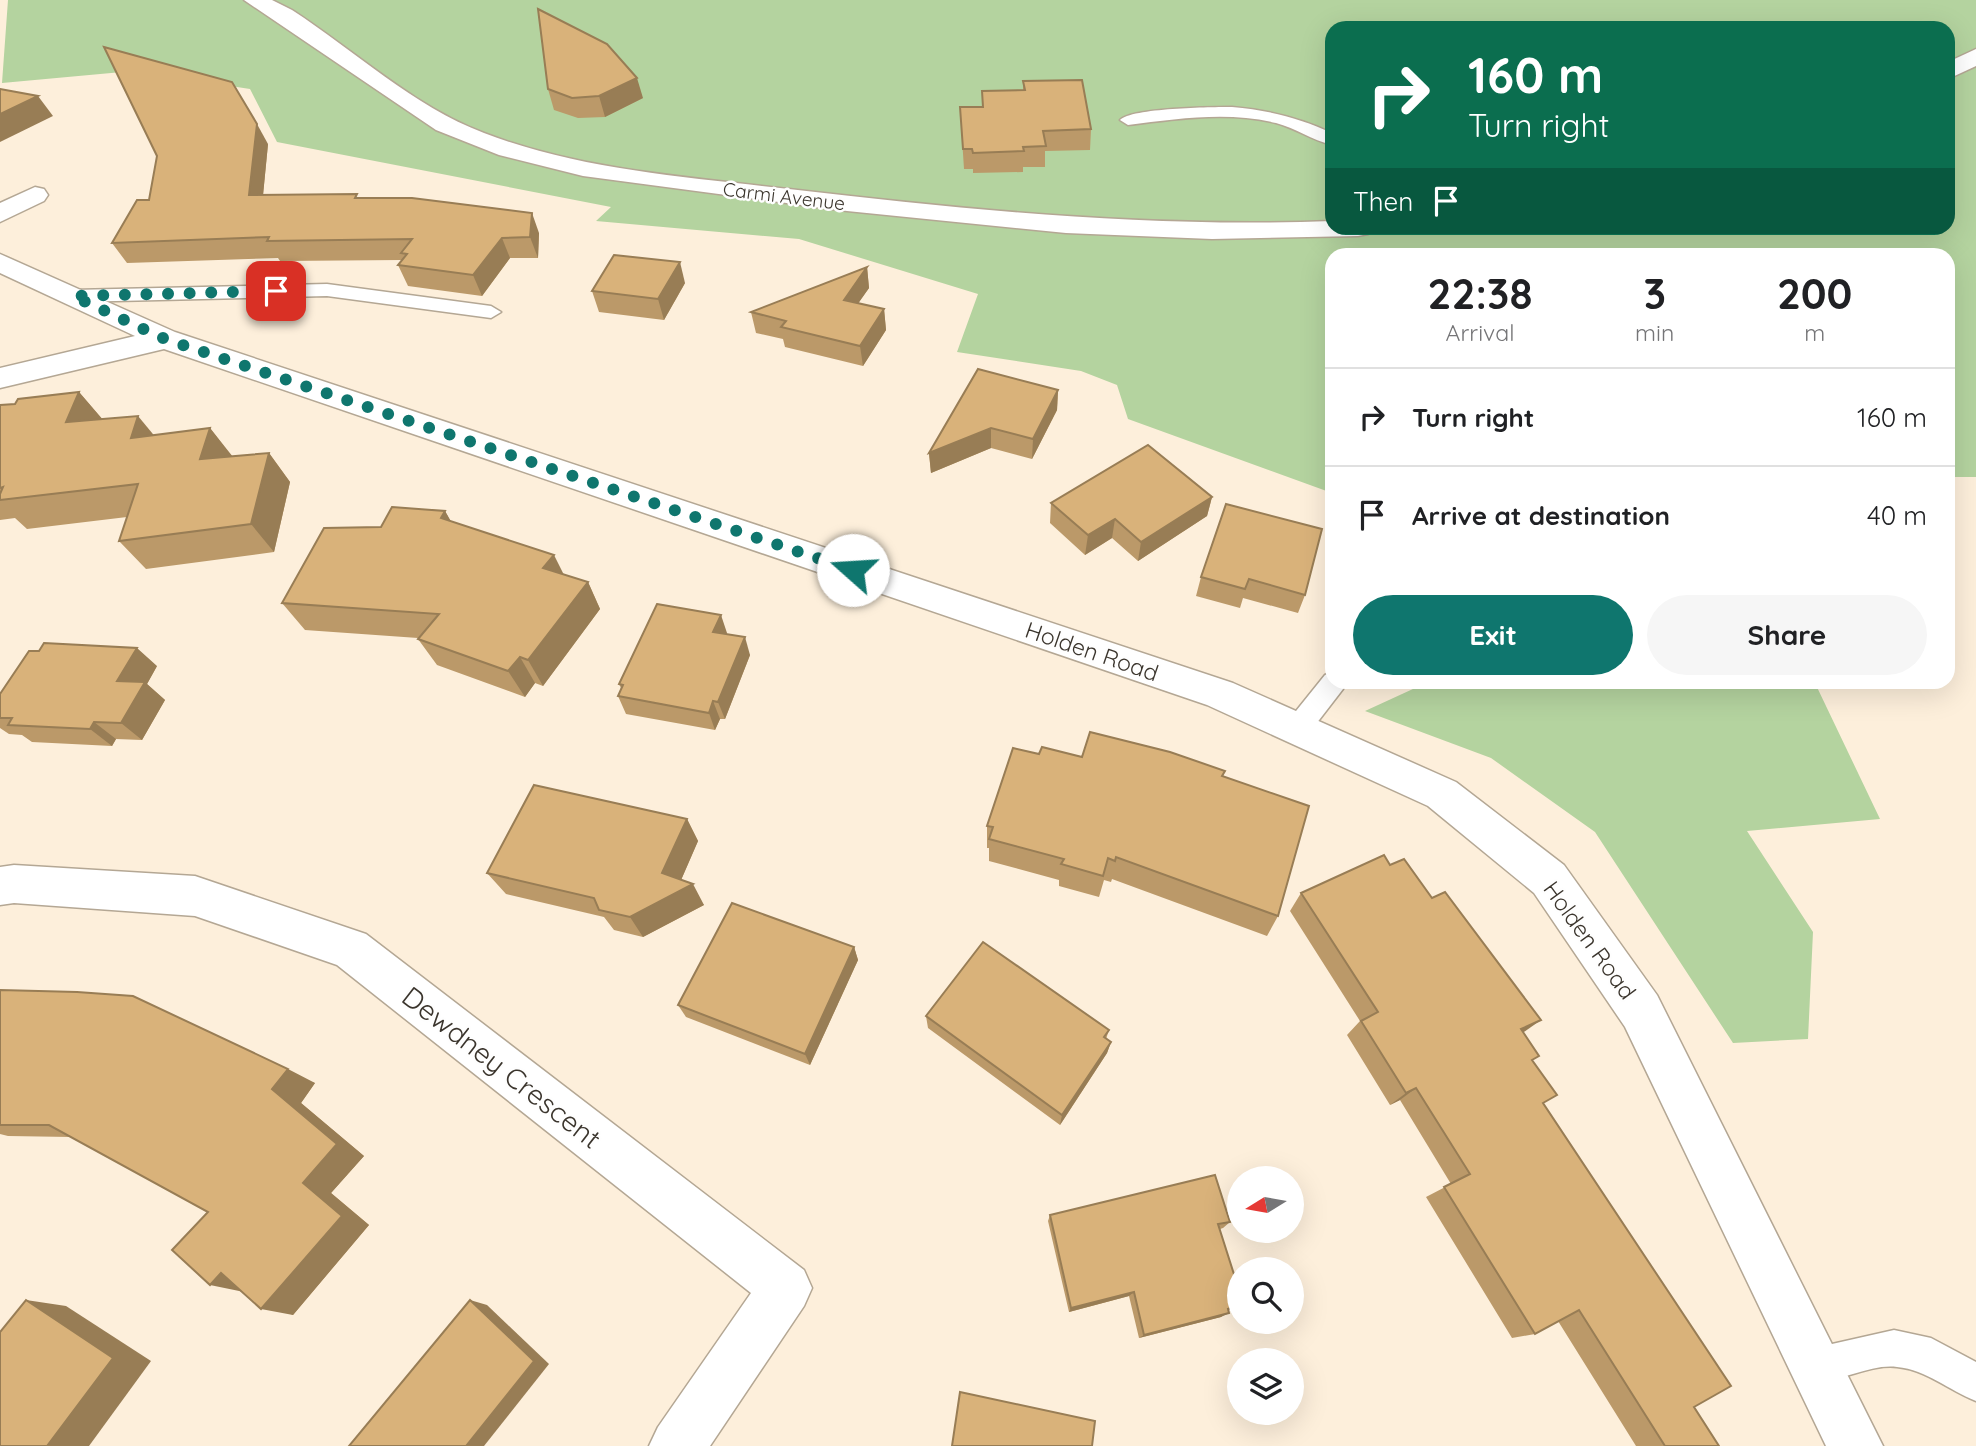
<!DOCTYPE html>
<style>
:root{--surface:#fff;--page:#f6f6f6;--text:#202124;--muted:#757577;--line:#e0e0e0;--accent:#0f766e}
body{margin:0;font-family:Quicksand,sans-serif;background:var(--page);color:var(--text);height:100vh;display:flex;flex-direction:column;font-size:26px;white-space:nowrap}
*{box-sizing:border-box;margin:0}
p{font-size:23px;color:var(--muted)}
.icon{flex:none;width:38px;height:38px;fill:none;stroke:currentColor;stroke-width:2;stroke-linecap:round;stroke-linejoin:round}
.map{position:relative;flex:1;overflow:hidden}
.panel{position:absolute;left:1325px;top:248px;width:630px;height:441px;display:flex;flex-direction:column;background:var(--surface);border-radius:21px;box-shadow:0 7px 28px #0002}
.panel>*{flex:none}
.guide{position:absolute;left:1325px;top:21px;width:630px;height:214px;border-radius:21px;box-shadow:0 7px 28px #0002;background:#0b6e4f;color:#fff;overflow:hidden}
.needle{width:46px;rotate:259deg}
.controls{position:absolute;left:1227px;top:1166px;display:grid;gap:14px}
.controls a{display:grid;place-items:center;width:77px;height:77px;border-radius:50%;background:var(--surface);box-shadow:0 7px 28px #0002;font-size:35px}
.pin{position:absolute;display:grid;place-items:center;width:60px;height:60px;color:#fff;margin:-30px;border-radius:14px;box-shadow:0 4px 10px #0006}
.me{position:absolute;width:77px;margin:-38px;rotate:289deg;stroke-linejoin:round;filter:drop-shadow(0 0 5px #0008)}
.turn{display:flex;align-items:center;gap:24px;height:147px;padding:0 28px;font-size:32px}
.turn .icon{width:91px;height:91px;stroke-width:2.5}
.turn b{display:block;font-size:49px;line-height:60px}
.then{display:flex;align-items:center;height:66px;padding:0 28px;background:#0003;gap:14px;font-size:26px}
.eta{display:flex;justify-content:space-evenly;align-items:center;height:119px;text-align:center}
.eta b{font-size:42px;font-weight:700;line-height:49px}
.cta{display:flex;gap:14px;margin-top:auto;padding:14px 28px}
.cta a{flex:1;height:80px;border-radius:42px;background:var(--accent);color:#fff;font-size:28px;font-weight:700;line-height:80px;text-align:center}
.cta a+a{background:var(--page);color:var(--text)}
ul{padding:0;list-style:none}
li{display:flex;align-items:center;gap:21px;height:98px;padding:0 28px;border-top:2px solid var(--line)}
li div{flex:1}
li b{display:block;font-size:26px}
li em{font-style:normal}
.map>svg:first-child{display:block}
.green{fill:#b4d39f;fill-rule:evenodd}
.lines{fill:none;stroke-linecap:round;stroke-linejoin:round}
.lane-casing{stroke:#b4a794;stroke-width:3}
.street-casing{stroke:#b4a794;stroke-width:3}
.secondary-casing{stroke:#b4a794;stroke-width:3}
.lane{fill:#fff;fill-rule:evenodd}
.street{fill:#fff;fill-rule:evenodd}
.secondary{fill:#fff;fill-rule:evenodd}
.wall{fill:#bb9969}
.shaded-wall{fill:#987d55}
.building{fill:#d9b27a;stroke:#987d55;stroke-width:2}
.route{stroke:#0f766e;stroke-width:12;stroke-dasharray:0 21.6}
.labels{text-anchor:middle;dominant-baseline:central;stroke-width:5;stroke-linejoin:round;paint-order:stroke}
.far-street-label{font-size:19px;fill:#3b352d;stroke:#fefefe}
.street-label{font-size:23px;fill:#3b352d;stroke:#fefefe}
.near-street-label{font-size:28px;fill:#3b352d;stroke:#fefefe}
</style>
<div class="map">
<svg width="1976" height="1446" viewBox="0 0 1976 1446">
<rect width="100%" height="100%" fill="#fdefdb"/>
<g class="green">
<path d="M8,0H1976V477H1948V256H1332V493L1128,419L1117,385L1081,371L957,352L978,294L799,239L596,221L611,207L277,142L250,89L133,71L2,83ZM1332,28H1948V228H1332Z"/>
<polygon points="1426,683 1815,683 1880,819 1747,831 1813,932 1808,1039 1733,1043 1595,832 1491,758 1365,711"/>
</g>
<g class="lines">
<defs>
<g id="lane">
<path d="M1232,107C1268,110 1300,118 1332,133V145C1312,140 1295,128 1276,123C1227,111 1177,119 1128,125L1120,120C1131,108 1212,107 1232,107Z"/>
<polygon points="327,284 491,306 501,312 491,318 327,296 73,302 63,296 73,290"/>
<polygon points="1332,672 1332,682 1347,682 1343,689 1306,737 1297,740 1288,737 1284,729 1288,721 1325,675"/>
<path d="M1894,1330L1931,1338L1976,1362V1401C1948,1390 1927,1370 1897,1367C1865,1363 1832,1390 1801,1377L1796,1364L1801,1351Z"/>
</g>
<g id="street">
<polygon points="35,187 44,189 48,195 44,201 0,222 0,203"/>
<polygon points="0,254 175,332 1233,683 1456,782 1564,865 1657,995 1883,1446 1826,1446 1625,1027 1534,893 1428,806 1207,705 164,349 0,388 0,368 135,336 0,273"/>
<polygon points="14,865 195,876 366,934 804,1270 812,1288 804,1306 710,1446 649,1446 658,1427 751,1293 337,965 195,916 14,903 0,905 0,867"/>
</g>
<g id="secondary">
<path d="M244,0H272L292,10C355,51 413,106 484,133C580,170 687,177 789,189C969,210 1150,228 1332,221V228H1372L1368,234L1358,236L1212,239L1066,233L847,211L583,176L499,155L436,130Z"/>
<polygon points="1976,49 1976,66 1948,79 1948,62"/>
</g>
</defs>
<use href="#lane" class="lane-casing"/>
<use href="#street" class="street-casing"/>
<use href="#secondary" class="secondary-casing"/>
<use href="#lane" class="lane"/>
<use href="#street" class="street"/>
<use href="#secondary" class="secondary"/>
</g>
<g class="wall">
<polygon points="1023,81 1091,129 1090,150 1045,151 1045,167 1023,167 1023,172 973,173 973,169 964,169 960,107 982,107 982,91 1023,90"/>
<polygon points="548,89 643,98 605,117 578,118 554,110"/>
<polygon points="268,144 263,195 359,198 539,233 538,258 510,258 482,296 408,286 398,265 402,260 280,261 278,258 127,263 112,243 149,200"/>
<polygon points="867,267 869,288 858,303 884,309 886,330 863,366 785,347 783,339 756,333 751,312"/>
<polygon points="685,283 664,320 599,312 592,291"/>
<polygon points="1058,390 1057,410 1032,459 991,448 931,473 929,453"/>
<polygon points="79,392 102,419 154,435 210,428 232,457 269,453 290,482 274,552 146,569 119,541 127,517 27,529 15,518 0,520 0,405 15,404"/>
<polygon points="1212,497 1207,516 1138,561 1112,538 1085,555 1050,523 1051,503"/>
<polygon points="1226,504 1305,595 1298,613 1243,598 1240,608 1196,596 1201,577"/>
<polygon points="445,511 451,522 564,575 588,582 600,609 543,686 535,683 525,697 437,665 418,639 418,638 305,630 282,603 381,527"/>
<polygon points="727,633 727,634 750,655 725,719 720,719 715,730 626,714 618,696 621,688 619,684"/>
<polygon points="157,666 147,684 165,700 142,740 116,739 112,746 32,742 22,735 9,734 0,728 0,694"/>
<polygon points="1039,754 1082,757 1225,771 1223,776 1278,916 1267,936 1112,879 1111,882 1104,880 1099,897 1059,886 1059,880 989,861 989,848 987,848 987,826"/>
<polygon points="687,819 698,841 681,880 704,905 643,937 614,930 604,917 506,894 487,873"/>
<polygon points="1390,865 1523,1033 1532,1061 1557,1095 1543,1103 1694,1407 1719,1446 1636,1446 1558,1321 1535,1334 1512,1338 1426,1197 1451,1184 1400,1100 1390,1105 1347,1035 1360,1021 1290,911 1301,893"/>
<polygon points="854,947 858,960 810,1065 686,1017 678,1005"/>
<polygon points="0,990 315,1083 301,1103 364,1156 331,1193 369,1225 293,1315 241,1291 208,1212 71,1137 8,1136 0,1134"/>
<polygon points="926,1016 1109,1030 1106,1039 1111,1042 1107,1053 1060,1125 928,1028"/>
<polygon points="1050,1215 1230,1222 1223,1228 1220,1229 1235,1308 1228,1310 1221,1317 1139,1338 1129,1296 1069,1312 1048,1221"/>
</g>
<g class="shaded-wall">
<polygon points="637,78 643,98 605,117 599,96"/>
<polygon points="38,96 53,116 0,142 0,114"/>
<polygon points="257,124 268,144 261,216 249,195"/>
<polygon points="532,213 539,233 538,258 530,237"/>
<polygon points="502,238 510,258 482,296 473,275"/>
<polygon points="680,262 685,283 664,320 658,299"/>
<polygon points="867,267 869,288 846,321 844,300"/>
<polygon points="884,309 886,330 863,366 860,346"/>
<polygon points="1058,390 1057,410 1032,459 1033,439"/>
<polygon points="79,392 104,421 66,422"/>
<polygon points="138,416 162,445 131,438"/>
<polygon points="210,428 233,457 200,459"/>
<polygon points="991,428 991,448 931,473 929,453"/>
<polygon points="269,453 290,482 274,552 251,524"/>
<polygon points="1212,497 1207,516 1138,561 1141,542"/>
<polygon points="445,511 461,539 441,518"/>
<polygon points="1115,519 1112,538 1085,555 1088,535"/>
<polygon points="554,555 568,583 543,568"/>
<polygon points="588,582 600,609 543,686 528,660"/>
<polygon points="721,615 727,633 720,650 713,632"/>
<polygon points="745,637 750,655 725,719 718,702"/>
<polygon points="137,648 157,666 147,684 165,700 142,740 121,723 117,681"/>
<polygon points="520,657 535,683 525,697 508,671"/>
<polygon points="713,701 720,719 715,730 709,713"/>
<polygon points="94,722 116,739 112,746 90,729"/>
<polygon points="687,819 698,841 675,894 693,884 704,905 643,937 630,917 662,873"/>
<polygon points="854,947 858,960 810,1065 805,1054"/>
<polygon points="1541,1020 1521,1034 1521,1029"/>
<polygon points="1111,1042 1107,1053 1060,1125 1062,1115"/>
<polygon points="288,1069 315,1083 301,1103 364,1156 331,1193 369,1225 293,1315 261,1309 303,1183 272,1089"/>
<polygon points="1416,1088 1400,1100 1390,1105 1406,1093"/>
<polygon points="221,1273 244,1292 210,1285"/>
<polygon points="1134,1292 1129,1296 1069,1312 1071,1308"/>
<polygon points="26,1300 66,1306 151,1361 89,1446 47,1446"/>
<polygon points="470,1300 487,1305 549,1364 484,1446 466,1446"/>
<polygon points="1229,1313 1221,1317 1139,1338 1144,1335"/>
</g>
<g class="building">
<polygon points="538,9 607,44 637,78 599,96 572,98 548,89"/>
<polygon points="104,47 232,82 257,124 249,195 357,194 355,198 412,198 532,213 530,237 502,238 473,275 398,265 407,254 401,253 412,239 267,241 269,237 112,243 137,200 149,200 157,156"/>
<polygon points="1082,80 1091,129 1043,131 1046,146 1023,147 1024,151 973,153 972,149 963,149 960,107 983,107 982,91 1025,90 1023,81"/>
<polygon points="0,89 38,96 0,114"/>
<polygon points="614,255 680,262 658,299 592,291"/>
<polygon points="867,267 844,300 884,309 860,346 781,327 786,321 751,312"/>
<polygon points="978,369 1058,390 1033,439 991,428 929,453"/>
<polygon points="79,392 66,422 138,416 131,438 210,428 200,459 269,453 251,524 119,541 138,484 0,500 0,494 3,487 0,488 0,405 15,404 18,399"/>
<polygon points="1148,445 1212,497 1141,542 1115,519 1088,535 1051,503"/>
<polygon points="1226,504 1322,529 1305,595 1249,579 1245,589 1201,577"/>
<polygon points="392,507 445,511 441,518 554,555 543,568 588,582 528,660 520,657 508,671 418,639 439,614 282,603 324,528 381,527"/>
<polygon points="657,604 721,615 713,632 745,637 718,702 713,701 709,713 618,696 623,685 619,684"/>
<polygon points="44,643 137,648 117,681 145,682 121,723 94,722 90,729 8,725 12,718 0,718 0,694 29,651 39,651"/>
<polygon points="1090,732 1170,752 1225,771 1222,776 1309,806 1278,916 1116,857 1115,861 1108,858 1103,876 1061,864 1064,859 989,839 993,827 987,826 1013,748 1039,754 1042,747 1082,757"/>
<polygon points="534,785 687,819 662,873 693,884 630,917 599,910 594,898 487,873"/>
<polygon points="1384,855 1390,865 1404,859 1432,898 1445,892 1541,1020 1521,1029 1539,1056 1532,1060 1557,1095 1543,1103 1731,1386 1694,1407 1719,1446 1665,1446 1579,1310 1535,1334 1444,1187 1470,1174 1416,1088 1406,1093 1361,1021 1378,1012 1301,893"/>
<polygon points="732,903 854,947 805,1054 678,1005"/>
<polygon points="983,942 1109,1030 1104,1037 1111,1042 1062,1115 926,1016"/>
<polygon points="0,990 77,992 133,996 288,1069 272,1089 337,1144 303,1183 342,1216 261,1309 221,1273 210,1285 172,1250 208,1212 49,1125 0,1125"/>
<polygon points="1215,1175 1230,1222 1218,1224 1239,1290 1239,1305 1228,1309 1229,1313 1144,1335 1134,1292 1071,1308 1050,1215"/>
<polygon points="26,1300 113,1358 47,1446 0,1446 0,1332"/>
<polygon points="470,1300 534,1361 466,1446 349,1446"/>
<polygon points="960,1392 1095,1421 1092,1446 952,1446"/>
</g>
<g class="lines">
<polyline class="route" points="276,291 73,296 165,339 853,570"/>
</g>
<g class="labels">
<g class="far-street-label">
<text transform="translate(784 196) rotate(7)">Carmi Avenue</text>
</g>
<g class="street-label">
<text transform="translate(1092 651) rotate(19)">Holden Road</text>
<text transform="translate(1590 940) rotate(54)">Holden Road</text>
</g>
<g class="near-street-label">
<text transform="translate(502 1067) rotate(38)">Dewdney Crescent</text>
</g>
</g>
</svg>
<div class="controls">
<a><svg class="needle" viewBox="-14 -14 28 28"><path d="M0-13l5 13h-10z" fill="#e53935"/><path d="M0 13l5-13h-10z" fill="#757577"/></svg></a>
<a><svg class="icon" aria-label="search" viewBox="0 0 24 24"><circle cx="10" cy="10" r="6"/><path d="M15 15l6 6"/></svg></a>
<a><svg class="icon" aria-label="layers" viewBox="0 0 24 24"><path d="M12 4l9 5-9 5-9-5zM3 14l9 5 9-5"/></svg></a>
</div>
<div class="pin" style="left:276px;top:291px;background:#d93025"><svg class="icon" aria-label="arrive" viewBox="0 0 24 24"><path d="M6 21V4h12l-3 4 3 4H6"/></svg></div>
<svg class="me" style="left:853px;top:570px" viewBox="-20 -20 40 40"><circle r="19" fill="#fff"/><path d="M0-13L10 11 0 6-10 11z" fill="#0f766e"/></svg>
<div class="guide">
<div class="turn"><svg class="icon" aria-label="right" viewBox="0 0 24 24"><path d="M7 20v-9h11M14 6l5 5-5 5"/></svg><div><b>160 m</b>Turn right</div></div>
<div class="then">Then<svg class="icon" aria-label="arrive" viewBox="0 0 24 24"><path d="M6 21V4h12l-3 4 3 4H6"/></svg></div>
</div>
<section class="panel">
<div class="eta">
<div><b>22:38</b><p>Arrival</p></div>
<div><b>3</b><p>min</p></div>
<div><b>200</b><p>m</p></div>
</div>
<ul>
<li><svg class="icon" aria-label="right" viewBox="0 0 24 24"><path d="M7 20v-9h11M14 6l5 5-5 5"/></svg><div><b>Turn right</b></div><em>160 m</em></li>
<li><svg class="icon" aria-label="arrive" viewBox="0 0 24 24"><path d="M6 21V4h12l-3 4 3 4H6"/></svg><div><b>Arrive at destination</b></div><em>40 m</em></li>
</ul>
<div class="cta"><a>Exit</a><a>Share</a></div>
</section>
</div>
